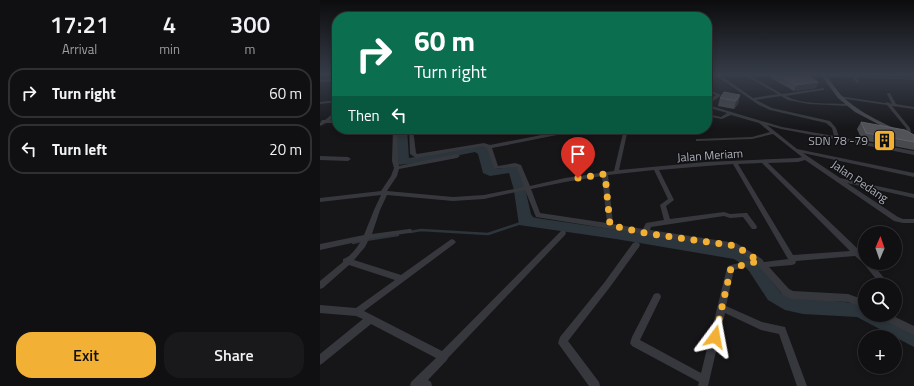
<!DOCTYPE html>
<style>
:root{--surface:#101012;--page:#19191b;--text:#f1f3f6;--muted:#9c9d9f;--line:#303032;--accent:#f2b134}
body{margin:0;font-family:"Titillium Web",sans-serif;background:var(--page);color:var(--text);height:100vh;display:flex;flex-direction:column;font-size:15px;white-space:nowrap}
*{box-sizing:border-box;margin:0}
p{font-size:13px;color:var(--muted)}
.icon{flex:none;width:22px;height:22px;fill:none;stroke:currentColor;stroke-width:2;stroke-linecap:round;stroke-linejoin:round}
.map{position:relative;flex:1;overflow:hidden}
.details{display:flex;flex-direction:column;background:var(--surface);width:320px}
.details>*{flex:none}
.top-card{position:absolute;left:12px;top:12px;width:380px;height:122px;border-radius:16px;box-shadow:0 2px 6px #0003,0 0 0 1px var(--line);background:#0b6e4f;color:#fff;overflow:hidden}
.needle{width:26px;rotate:2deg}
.tools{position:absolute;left:538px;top:226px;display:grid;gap:8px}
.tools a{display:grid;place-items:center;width:44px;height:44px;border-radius:50%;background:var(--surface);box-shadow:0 2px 6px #0003,0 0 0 1px var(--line);font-size:20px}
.pin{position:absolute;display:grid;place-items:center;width:34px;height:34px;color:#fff;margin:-41px -17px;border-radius:50% 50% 50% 0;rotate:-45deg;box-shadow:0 0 4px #0007}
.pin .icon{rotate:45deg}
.me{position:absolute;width:44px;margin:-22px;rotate:13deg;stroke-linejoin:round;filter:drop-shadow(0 0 3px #0008)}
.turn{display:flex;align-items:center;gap:14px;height:84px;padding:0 16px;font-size:18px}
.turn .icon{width:52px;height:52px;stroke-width:2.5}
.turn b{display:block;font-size:28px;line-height:34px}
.then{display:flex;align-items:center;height:38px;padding:0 16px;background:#0003;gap:8px;font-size:15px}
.eta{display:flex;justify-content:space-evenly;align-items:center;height:68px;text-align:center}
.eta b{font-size:24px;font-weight:600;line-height:28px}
.primary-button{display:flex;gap:8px;margin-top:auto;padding:8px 16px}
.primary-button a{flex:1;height:46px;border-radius:16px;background:var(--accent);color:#111;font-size:16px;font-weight:600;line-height:46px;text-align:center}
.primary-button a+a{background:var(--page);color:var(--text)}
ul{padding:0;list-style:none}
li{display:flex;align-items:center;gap:12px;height:50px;margin:0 8px 6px;padding:0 8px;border:2px solid var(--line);border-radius:16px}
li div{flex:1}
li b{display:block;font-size:15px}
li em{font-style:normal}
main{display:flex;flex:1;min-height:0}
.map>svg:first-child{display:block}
.water{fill:#2c353c}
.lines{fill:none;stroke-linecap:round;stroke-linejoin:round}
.stream-far1{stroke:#2c353c;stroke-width:1.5}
.stream{stroke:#2c353c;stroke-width:2.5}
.street{fill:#37383d;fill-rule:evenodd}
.secondary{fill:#45474d;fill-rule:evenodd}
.wall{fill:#47494d}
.shaded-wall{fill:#2f3033}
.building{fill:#525359;stroke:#5f6168}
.route{stroke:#f2b134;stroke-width:7;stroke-dasharray:0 12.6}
.labels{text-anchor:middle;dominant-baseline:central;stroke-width:3;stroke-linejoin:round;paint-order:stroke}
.poi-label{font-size:12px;fill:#a8adb8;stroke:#111113;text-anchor:end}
.street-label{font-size:12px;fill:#a8adb8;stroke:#111113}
</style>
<main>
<section class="details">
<div class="eta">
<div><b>17:21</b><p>Arrival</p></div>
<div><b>4</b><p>min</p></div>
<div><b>300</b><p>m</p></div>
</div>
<ul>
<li><svg class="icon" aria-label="right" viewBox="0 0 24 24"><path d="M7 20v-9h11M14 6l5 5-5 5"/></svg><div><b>Turn right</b></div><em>60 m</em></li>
<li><svg class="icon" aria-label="left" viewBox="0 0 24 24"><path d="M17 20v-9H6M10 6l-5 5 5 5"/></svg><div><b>Turn left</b></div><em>20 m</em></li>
</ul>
<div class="primary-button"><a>Exit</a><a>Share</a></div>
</section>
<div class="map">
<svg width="594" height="386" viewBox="0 0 594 386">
<rect width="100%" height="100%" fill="#161618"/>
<g class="water">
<polygon points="77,129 87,129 89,158 163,145 169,148 174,168 176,169 198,166 206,187 194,190 189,173 170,176 163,173 158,154 155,152 100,163 77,165"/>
<polygon points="205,188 211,214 213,217 216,218 415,247 435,260 461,293 477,297 543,304 545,306 545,315 559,315 594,332 594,347 537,317 483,314 465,310 448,300 429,271 422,264 414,259 296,239 199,225 194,191"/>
</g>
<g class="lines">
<polyline class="stream-far1" points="509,76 594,79"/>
<g class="stream">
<polyline points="90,232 101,230 168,234 201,223"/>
<polyline points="46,240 78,235"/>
<polyline points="33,243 42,241"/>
</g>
<g class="street">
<path d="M395,75H400L433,98L458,94L424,75H429L462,94L504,88V90H503L466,96C482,105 510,103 529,104L531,105L529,106L489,104L468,100L461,96L436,100L452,108L510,121L516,128L519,137L594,151V155L519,140L517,141L514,139L461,129L447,125L477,149L594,173V177L483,153L520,178L594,194V198L527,183L578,217L583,219H594V223H583L574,221L485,160L478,162L448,163L539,250C544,253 545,257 545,263H552L564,278L563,280L560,281L557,280L543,263L535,256L476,261L475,264L472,265L449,267L469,289L473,291L528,294L545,300V308L528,302L472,299L463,295L437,264L414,270L406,306L442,322L465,327L487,386H477L459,334L441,330L405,313L388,386H378L379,382L312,346L310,343L312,337L334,294L337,293L340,294L341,297L320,340L381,373L407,268L408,266L411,265L431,260L414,248L327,235L325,236L322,234L216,217L205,190L164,199L133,201L67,195L60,210L52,234L89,229H91L92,231L91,233H89L49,239L45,247L34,260L81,275L130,240L132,239L134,240L136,242L134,244L44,311L122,351L241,231H245L246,233L245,235L128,358L127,360L108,380L111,382L112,386H90L91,382L116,358L51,324L3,363L0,365V354L43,319L36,316L0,313V305L36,308L75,280L29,265L3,288L0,289V281L23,262V259C31,257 37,247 41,241L0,250V244L44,235L54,210L61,195L0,202V198L61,191L71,176L74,168L72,161L73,129H77L78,161L79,166L137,154L140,156L137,158L79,169L77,176L67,191L133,197L164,195L204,187L197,167L174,169L167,148L163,146L96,158L90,154L89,129H93L96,153L97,154L164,143L170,145L237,132L236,129H240L242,133V134L172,148L178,166L195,163L201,165L210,186L245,178L294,171L304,129H308L299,170L386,162L478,158L482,157L453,134L432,139L376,141V139H378L432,137L450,132L439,123L411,115L402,119L387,116V114L401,117L407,113L387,107V102L396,95L387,91V89L401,95L388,105L462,127L514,136L512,128L506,123L450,110L439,105ZM442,163L530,251L473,255L418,164ZM413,164L468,259H469L444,262L442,259L416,243L330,230L331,227L404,216L410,218L423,217L432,229H436L437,227L436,225L427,213H425L410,214L404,212L350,219L346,206L354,200L339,170L386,166ZM334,170L348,199L340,205L344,220L326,223L323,229L293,224L288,175ZM282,176L287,223L220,213L211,189L245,182Z"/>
<polygon points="530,75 534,75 539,81 539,83 537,83"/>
<polygon points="17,79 17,81 0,82 0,80"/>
<path d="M568,93H570L576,104L594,107V109L572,106L590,128L591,132C590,134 586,136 583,136L581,135L587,131L586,128L567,105L519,98L517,97L519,96L565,103L567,102L572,104L567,94Z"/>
<polygon points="17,100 17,102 0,104 0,102"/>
<polygon points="15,112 17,112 17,115 10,120 17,121 17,123 6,123 0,126 0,123 2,120 5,120"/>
<polygon points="213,129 224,129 222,130 188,135 186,134 188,133"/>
<polygon points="0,156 28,157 31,159 28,161 0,160"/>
<polygon points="316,242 319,243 320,245 319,247 290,287 248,341 279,382 280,386 269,386 240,346 238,343 240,337 284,283 313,243"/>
<polygon points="558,315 571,315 594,326 594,335 559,318"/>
</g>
<path class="secondary" d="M501,75H506C511,82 516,89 521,95C541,115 569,125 594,138V143L535,112L518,98Z"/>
</g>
<g class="wall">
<polygon points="452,75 486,75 498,82 496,88 474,91 451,78"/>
<polygon points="420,95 418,104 414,109 398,106 400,98"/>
<polygon points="541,122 594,135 594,150 542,140 537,129"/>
</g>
<g class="shaded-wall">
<polygon points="498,82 496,88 474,91 476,85"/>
<polygon points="420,95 418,104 414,109 416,101"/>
</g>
<g class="building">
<polygon points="460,75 486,75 498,82 476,85"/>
<polygon points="404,92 420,95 416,101 400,98"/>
<polygon points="541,122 585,130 594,135 594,142 546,133"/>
</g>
<linearGradient id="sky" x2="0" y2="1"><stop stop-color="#0c0c0d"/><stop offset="0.58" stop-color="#363c48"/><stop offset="1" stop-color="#363c48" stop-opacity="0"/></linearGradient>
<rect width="594" height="129" fill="url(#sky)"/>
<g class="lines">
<polyline class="route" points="258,178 285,174 290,225 325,233 416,246 439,261 411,268 395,337"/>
</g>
<defs>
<symbol id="building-square" viewBox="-11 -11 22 22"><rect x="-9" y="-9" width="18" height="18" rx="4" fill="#f2b134" stroke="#111113"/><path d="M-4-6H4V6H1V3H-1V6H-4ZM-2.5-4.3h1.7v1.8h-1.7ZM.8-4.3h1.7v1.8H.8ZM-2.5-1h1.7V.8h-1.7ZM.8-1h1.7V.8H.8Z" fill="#111"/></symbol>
</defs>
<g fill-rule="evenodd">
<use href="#building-square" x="552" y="128" width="25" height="25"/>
</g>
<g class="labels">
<g class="poi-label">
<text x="548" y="140">SDN 78 -79</text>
</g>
<g class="street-label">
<text transform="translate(390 155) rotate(-4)">Jalan Meriam</text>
<text transform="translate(540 181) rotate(34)">Jalan Pedang</text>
</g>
</g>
</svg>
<div class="tools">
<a><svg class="needle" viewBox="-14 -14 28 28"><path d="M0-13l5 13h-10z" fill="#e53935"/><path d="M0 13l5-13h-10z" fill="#9c9d9f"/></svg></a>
<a><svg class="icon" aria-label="search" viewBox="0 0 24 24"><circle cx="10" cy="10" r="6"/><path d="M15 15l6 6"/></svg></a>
<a>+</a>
</div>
<div class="pin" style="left:258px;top:178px;background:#d93025"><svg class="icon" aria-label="arrive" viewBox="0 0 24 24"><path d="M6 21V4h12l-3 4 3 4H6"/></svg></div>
<svg class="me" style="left:395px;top:337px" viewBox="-20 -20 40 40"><path d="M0-17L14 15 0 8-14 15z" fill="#f2b134" stroke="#fff" stroke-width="4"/></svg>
<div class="top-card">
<div class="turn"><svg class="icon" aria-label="right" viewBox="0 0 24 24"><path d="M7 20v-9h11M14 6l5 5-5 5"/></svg><div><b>60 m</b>Turn right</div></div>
<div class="then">Then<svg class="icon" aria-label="left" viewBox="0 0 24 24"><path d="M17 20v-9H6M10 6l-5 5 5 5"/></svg></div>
</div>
</div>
</main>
